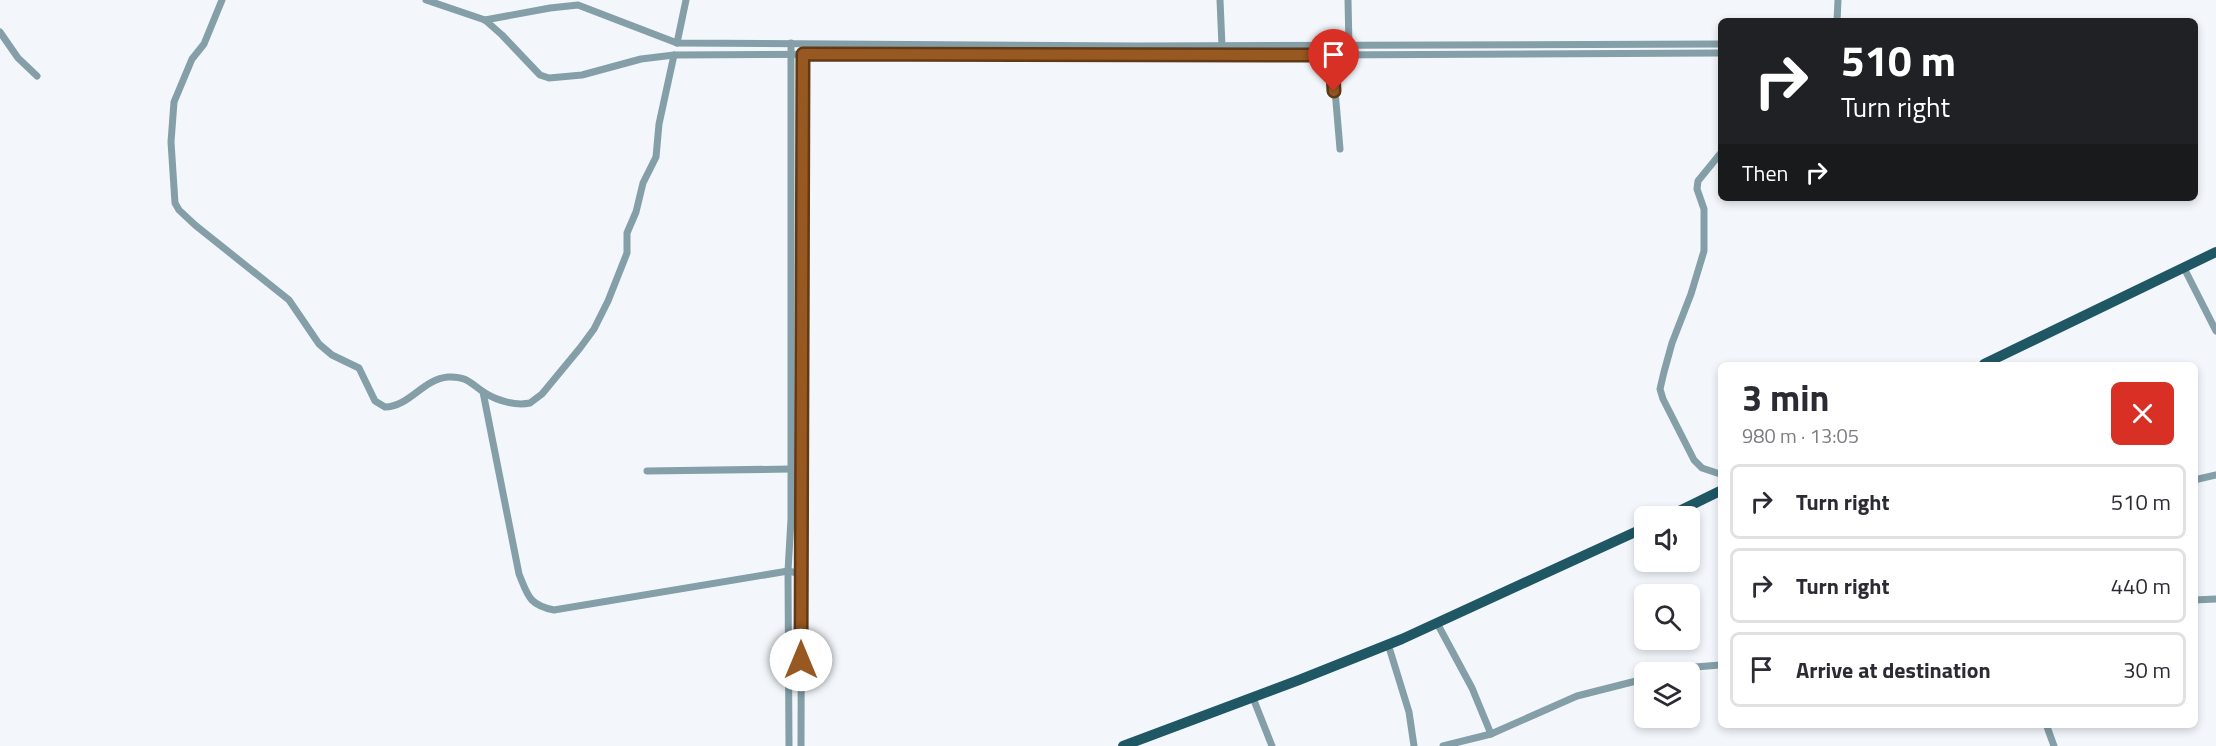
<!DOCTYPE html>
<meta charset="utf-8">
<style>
:root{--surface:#fff;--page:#f2f2f3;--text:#2b2b33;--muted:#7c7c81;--line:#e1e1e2}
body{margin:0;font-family:"Titillium Web",sans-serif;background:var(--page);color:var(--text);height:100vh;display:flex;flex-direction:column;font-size:22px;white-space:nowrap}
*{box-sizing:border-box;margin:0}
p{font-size:20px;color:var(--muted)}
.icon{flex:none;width:33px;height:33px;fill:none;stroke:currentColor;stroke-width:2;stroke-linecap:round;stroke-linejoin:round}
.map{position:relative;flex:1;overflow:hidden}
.drawer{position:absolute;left:1718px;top:362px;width:480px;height:366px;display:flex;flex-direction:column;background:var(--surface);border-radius:9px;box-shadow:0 3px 9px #0003}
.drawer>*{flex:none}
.banner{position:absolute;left:1718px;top:18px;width:480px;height:183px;border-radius:9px;box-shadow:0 3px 9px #0003;background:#202124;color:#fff;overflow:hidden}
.controls{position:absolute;left:1634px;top:506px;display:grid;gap:12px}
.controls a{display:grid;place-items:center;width:66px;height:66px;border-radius:9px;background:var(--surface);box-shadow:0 3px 9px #0003;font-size:30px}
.pin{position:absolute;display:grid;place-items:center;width:51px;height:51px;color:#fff;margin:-62px -26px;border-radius:50% 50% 50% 0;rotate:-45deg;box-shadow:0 0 6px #0007}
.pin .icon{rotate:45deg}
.me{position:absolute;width:66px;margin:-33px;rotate:0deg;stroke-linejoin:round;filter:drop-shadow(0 0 4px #0008)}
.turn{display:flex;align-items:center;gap:21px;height:126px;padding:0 24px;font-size:27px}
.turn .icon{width:78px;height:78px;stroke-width:2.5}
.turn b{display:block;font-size:42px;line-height:51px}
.then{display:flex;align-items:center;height:57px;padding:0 24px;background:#0003;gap:12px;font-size:22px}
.round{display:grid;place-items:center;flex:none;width:63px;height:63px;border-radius:9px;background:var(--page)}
.headline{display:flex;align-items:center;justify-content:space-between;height:102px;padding:0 24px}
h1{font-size:36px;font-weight:700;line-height:45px}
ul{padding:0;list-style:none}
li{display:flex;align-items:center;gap:18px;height:75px;margin:0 12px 9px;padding:0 12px;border:3px solid var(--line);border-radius:9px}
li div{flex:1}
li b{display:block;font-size:22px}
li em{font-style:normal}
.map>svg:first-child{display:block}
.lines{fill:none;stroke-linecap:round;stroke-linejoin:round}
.minor{stroke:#849fa7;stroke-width:7}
.primary{stroke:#1f5765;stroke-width:10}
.route-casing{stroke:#623915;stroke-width:15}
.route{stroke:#975821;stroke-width:10}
</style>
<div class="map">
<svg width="2216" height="746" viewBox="0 0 2216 746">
<rect width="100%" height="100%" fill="#f3f7fc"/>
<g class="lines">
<g class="minor">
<path d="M222,0L204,44L192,59L174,102L171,142L175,203L179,210L195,225L289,300L319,344L332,355L359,368L375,401L385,407C409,407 423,379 448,377C468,376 471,384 485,393C498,401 516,406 530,403L542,394L580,348L594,329L608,301L627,253V233L636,212L643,183L656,157L659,124L674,55"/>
<polyline points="426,0 485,20 502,35 540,75 549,78 582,75 641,59 674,55 893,54 1144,56 1720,53"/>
<polyline points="1220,0 1222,46"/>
<polyline points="1348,0 1349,46"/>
<polyline points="485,20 550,8 578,5 677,43 1138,46 1720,44"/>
<polyline points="1837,21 1838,0"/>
<polyline points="0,32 18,58 37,76"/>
<polyline points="677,43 686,0"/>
<polyline points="1332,55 1340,149"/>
<polyline points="1720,154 1698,181 1697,189 1704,209 1704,251 1691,294 1672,343 1664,372 1660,389 1663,399 1694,460 1702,468 1720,474"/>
<polyline points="2184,268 2216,331"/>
<path d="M483,392L519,574C528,596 529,605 554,610L788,571L802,574"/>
<polyline points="647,471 791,469"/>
<polyline points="2194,480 2216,475"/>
<polyline points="2194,600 2216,599"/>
<polyline points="1437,623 1472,688 1491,734"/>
<polyline points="1388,644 1409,712 1414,746"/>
<polyline points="1669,672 1683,668 1720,665"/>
<polyline points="1253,698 1272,746"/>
<polyline points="2046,724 2054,746"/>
<polyline points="789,746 788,571 791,519 791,43"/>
<polyline points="801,746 803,50"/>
<polyline points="1443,746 1491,734 1577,696 1644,679"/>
</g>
<g class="primary">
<polyline points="1984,364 2216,252"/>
<polyline points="1669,516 1720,491"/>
<polyline points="1123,746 1299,680 1402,639 1644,528"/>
</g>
</g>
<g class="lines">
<defs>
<polyline id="route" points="801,660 803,54 1332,55 1334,91"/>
</defs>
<use href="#route" class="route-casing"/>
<use href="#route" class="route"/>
</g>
</svg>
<div class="controls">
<a><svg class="icon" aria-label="sound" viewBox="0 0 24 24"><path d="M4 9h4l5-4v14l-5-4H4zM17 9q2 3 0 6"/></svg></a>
<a><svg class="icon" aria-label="search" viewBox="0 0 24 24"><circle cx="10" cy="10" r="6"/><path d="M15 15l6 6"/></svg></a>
<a><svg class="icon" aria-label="layers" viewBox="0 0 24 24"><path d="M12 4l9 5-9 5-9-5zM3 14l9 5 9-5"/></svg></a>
</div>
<div class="pin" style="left:1334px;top:91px;background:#d93025"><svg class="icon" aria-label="arrive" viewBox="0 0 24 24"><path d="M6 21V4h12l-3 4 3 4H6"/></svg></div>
<svg class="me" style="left:801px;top:660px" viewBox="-20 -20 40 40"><circle r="19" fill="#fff"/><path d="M0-13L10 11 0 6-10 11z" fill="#975821"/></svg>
<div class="banner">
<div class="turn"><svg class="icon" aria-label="right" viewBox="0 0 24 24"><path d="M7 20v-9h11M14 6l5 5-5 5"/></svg><div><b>510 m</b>Turn right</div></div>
<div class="then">Then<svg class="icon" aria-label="right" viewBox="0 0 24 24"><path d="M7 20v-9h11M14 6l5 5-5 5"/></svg></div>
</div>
<section class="drawer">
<div class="headline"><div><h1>3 min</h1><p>980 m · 13:05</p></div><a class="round" style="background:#d93025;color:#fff"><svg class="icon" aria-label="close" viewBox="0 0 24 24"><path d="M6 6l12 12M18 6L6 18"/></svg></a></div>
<ul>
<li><svg class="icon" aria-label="right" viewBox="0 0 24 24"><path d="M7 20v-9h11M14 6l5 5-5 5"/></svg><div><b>Turn right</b></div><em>510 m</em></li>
<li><svg class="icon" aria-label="right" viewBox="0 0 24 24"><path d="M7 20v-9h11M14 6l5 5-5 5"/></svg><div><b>Turn right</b></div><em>440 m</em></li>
<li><svg class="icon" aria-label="arrive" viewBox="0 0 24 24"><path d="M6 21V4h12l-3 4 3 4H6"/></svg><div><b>Arrive at destination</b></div><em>30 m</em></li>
</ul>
</section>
</div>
